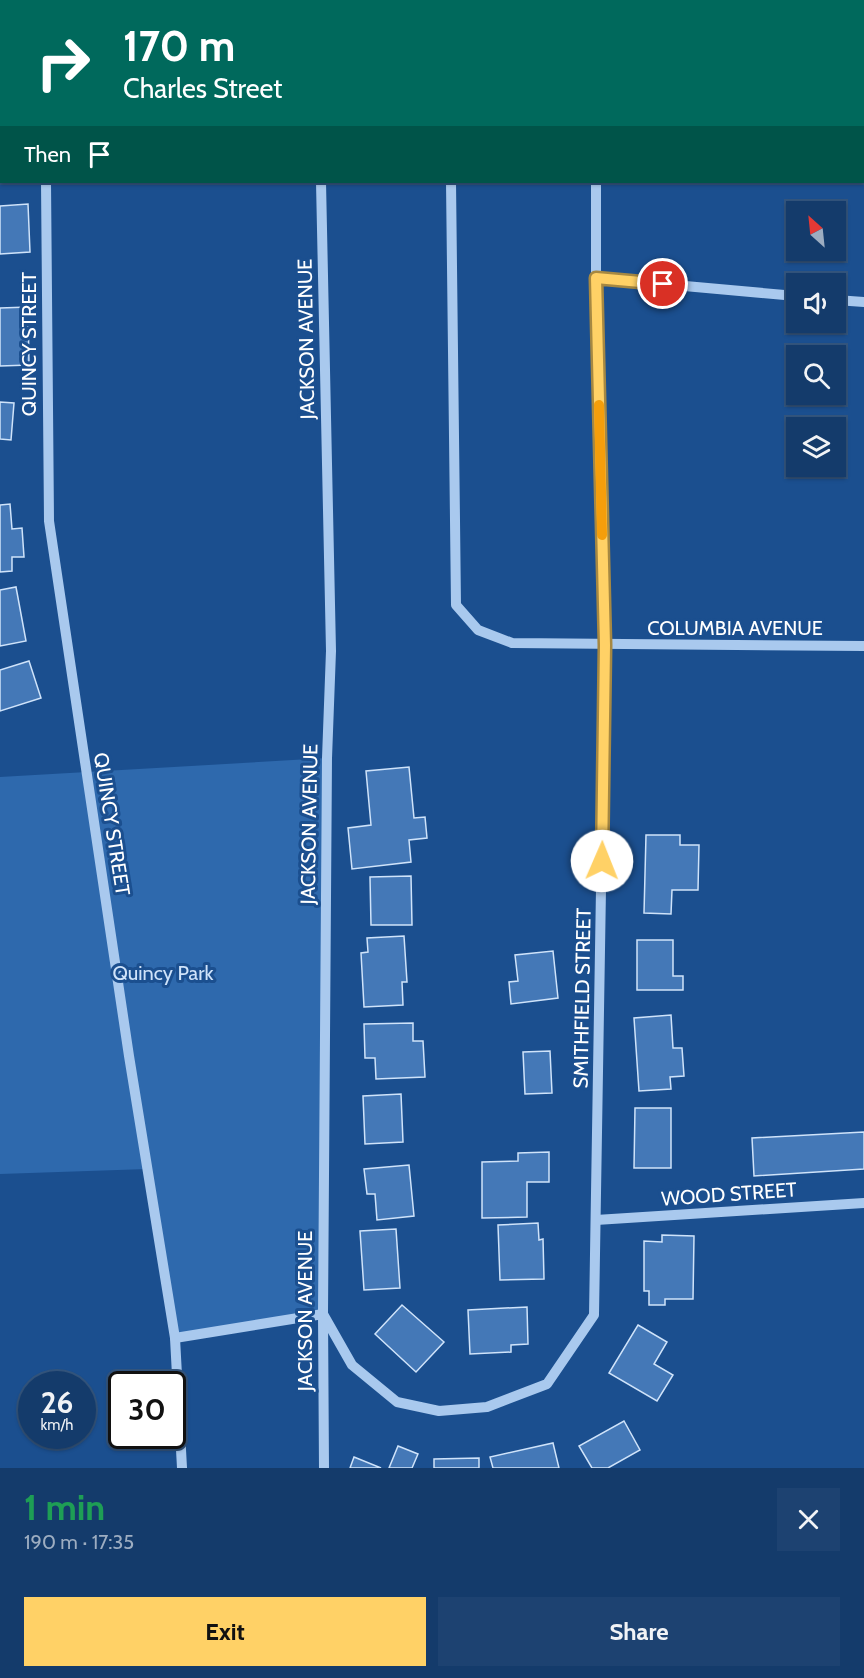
<!DOCTYPE html>
<meta charset="utf-8">
<style>
:root{--surface:#143b6b;--page:#1d4271;--text:#f1f3f6;--muted:#9dadc1;--line:#33557e;--accent:#ffd166}
body{margin:0;font-family:Cabin,sans-serif;background:var(--page);color:var(--text);height:100vh;display:flex;flex-direction:column;font-size:22px;white-space:nowrap}
*{box-sizing:border-box;margin:0}
p{font-size:20px;color:var(--muted)}
.icon{flex:none;width:33px;height:33px;fill:none;stroke:currentColor;stroke-width:2;stroke-linecap:round;stroke-linejoin:round}
.map{position:relative;height:1468px;overflow:hidden}
.drawer{display:flex;flex-direction:column;background:var(--surface);flex:1}
.drawer>*{flex:none}
.hud{position:absolute;left:0px;top:0px;width:864px;height:183px;box-shadow:0 2px 4px #0004,0 0 0 2px var(--line);background:#00695c;color:#fff;overflow:hidden}
.needle{width:39px;rotate:333deg}
.controls{position:absolute;left:786px;top:201px;display:grid;gap:12px}
.controls a{display:grid;place-items:center;width:60px;height:60px;border-radius:0px;background:var(--surface);box-shadow:0 2px 4px #0004,0 0 0 2px var(--line);font-size:30px}
.speed{position:absolute;left:18px;top:1371px;display:flex;gap:12px;font-size:30px;font-weight:700;text-align:center}
.speed>*{display:grid;place-content:center;width:78px;height:78px;border-radius:50%;background:var(--surface);box-shadow:0 2px 4px #0004,0 0 0 2px var(--line);line-height:1}
.speed small{font-size:15px;font-weight:400}
.speed .limit{border:3px solid #111;border-radius:9px;background:#fff;color:#111}
.pin{position:absolute;display:grid;place-items:center;width:51px;height:51px;color:#fff;margin:-26px;border:3px solid #fff;border-radius:50%;box-shadow:0 2px 6px #0007}
.me{position:absolute;width:66px;margin:-33px;rotate:1deg;stroke-linejoin:round;filter:drop-shadow(0 0 4px #0008)}
.turn{display:flex;align-items:center;gap:21px;height:126px;padding:0 24px;font-size:27px}
.turn .icon{width:78px;height:78px;stroke-width:2.5}
.turn b{display:block;font-size:42px;line-height:51px}
.then{display:flex;align-items:center;height:57px;padding:0 24px;background:#0003;gap:12px;font-size:22px}
.round{display:grid;place-items:center;flex:none;width:63px;height:63px;border-radius:0px;background:var(--page)}
.headline{display:flex;align-items:center;justify-content:space-between;height:102px;padding:0 24px}
h1{font-size:36px;font-weight:700;line-height:45px;color:#1e9e55}
.action{display:flex;gap:12px;margin-top:auto;padding:12px 24px}
.action a{flex:1;height:69px;border-radius:0px;background:var(--accent);color:#111;font-size:24px;font-weight:700;line-height:69px;text-align:center}
.action a+a{background:var(--page);color:var(--text)}
.map>svg:first-child{display:block}
.green{fill:#2e69ad}
.building{fill:#4478b7;stroke:#cfe3fa;stroke-width:1.5}
.lines{fill:none;stroke-linecap:round;stroke-linejoin:round}
.minor{stroke:#a9c9ee;stroke-width:10}
.route-casing{stroke:#a68842;stroke-width:15}
.route{stroke:#ffd166;stroke-width:10}
.slow{stroke:#f59e0b;stroke-width:10}
.labels{text-anchor:middle;dominant-baseline:central;stroke-width:6;stroke-linejoin:round;paint-order:stroke}
.street-label{font-size:20px;fill:#fff;stroke:#1b4f8f}
.park-label{font-size:20px;fill:#cfe3fa;stroke:#1b4f8f}
</style>
<div class="map">
<svg width="864" height="1468" viewBox="0 0 864 1468">
<rect width="100%" height="100%" fill="#1b4f8f"/>
<polygon class="green" points="327,758 323,1314 175,1338 147,1169 0,1174 0,777"/>
<g class="building">
<polygon points="0,67 2,67 0,111"/>
<polygon points="28,204 30,252 0,254 0,206"/>
<polygon points="28,307 29,365 0,366 0,308"/>
<polygon points="0,402 14,403 11,440 0,439"/>
<polygon points="10,504 12,529 22,528 24,557 12,557 12,571 0,572 0,505"/>
<polygon points="16,587 26,641 0,646 0,590"/>
<polygon points="29,661 41,698 0,711 0,670"/>
<polygon points="409,767 414,818 425,817 427,838 409,840 411,862 352,869 348,828 371,825 366,771"/>
<polygon points="646,835 680,835 680,845 699,845 698,890 672,890 671,914 644,913"/>
<polygon points="411,876 412,925 371,925 370,877"/>
<polygon points="404,936 407,982 402,982 403,1005 364,1007 361,953 368,952 367,938"/>
<polygon points="637,940 673,940 673,976 683,976 683,990 637,990"/>
<polygon points="553,951 558,998 511,1004 509,982 518,981 515,955"/>
<polygon points="671,1015 673,1048 682,1048 684,1076 670,1077 671,1089 639,1091 634,1018"/>
<polygon points="413,1023 413,1041 423,1041 425,1077 376,1079 375,1058 365,1058 364,1024"/>
<polygon points="550,1051 552,1093 525,1094 523,1052"/>
<polygon points="401,1094 403,1142 365,1144 363,1096"/>
<polygon points="635,1108 671,1108 671,1168 634,1168"/>
<polygon points="864,1132 864,1169 754,1176 752,1138"/>
<polygon points="549,1152 549,1182 527,1182 527,1217 482,1218 482,1162 518,1161 518,1153"/>
<polygon points="409,1165 414,1216 377,1220 375,1194 367,1194 364,1169"/>
<polygon points="538,1223 539,1240 543,1239 544,1279 500,1280 498,1225"/>
<polygon points="396,1229 400,1288 364,1290 360,1231"/>
<polygon points="662,1235 694,1236 693,1299 665,1299 665,1305 649,1305 649,1291 644,1291 644,1241 662,1242"/>
<polygon points="402,1305 444,1342 416,1372 375,1334"/>
<polygon points="527,1307 528,1344 511,1345 511,1352 470,1354 468,1310"/>
<polygon points="638,1325 667,1342 654,1364 673,1375 657,1401 609,1373"/>
<polygon points="624,1421 640,1450 608,1468 592,1468 579,1446"/>
<polygon points="553,1443 559,1468 493,1468 490,1457"/>
<polygon points="398,1446 418,1454 412,1468 389,1468"/>
<polygon points="354,1457 381,1468 350,1468"/>
<polygon points="479,1458 479,1468 434,1468 434,1459"/>
</g>
<g class="lines">
<g class="minor">
<polyline points="320,0 320,2"/>
<polyline points="595,0 595,2"/>
<polyline points="48,2 48,0"/>
<polyline points="862,24 864,24"/>
<polyline points="46,182 49,521 129,1056 175,1338 182,1468"/>
<polyline points="321,182 331,651 327,758 323,1314 324,1468"/>
<polyline points="451,182 456,605 478,630 512,643 864,646"/>
<polyline points="596,278 796,296"/>
<polyline points="836,300 864,302"/>
<polyline points="596,1220 864,1203"/>
<polyline points="175,1338 323,1314 352,1365 397,1402 439,1411 487,1407 547,1384 594,1315 605,645 596,278 596,182"/>
</g>
</g>
<g class="lines">
<defs>
<polyline id="route" points="602,861 605,645 596,278 663,284"/>
</defs>
<use href="#route" class="route-casing"/>
<use href="#route" class="route"/>
<polyline class="slow" points="599,405 602,535"/>
</g>
<g class="labels">
<g class="street-label">
<text transform="translate(306 339) rotate(-91)">JACKSON AVENUE</text>
<text transform="translate(29 344) rotate(-90)">QUINCY STREET</text>
<text x="735" y="628">COLUMBIA AVENUE</text>
<text transform="translate(112 824) rotate(81)">QUINCY STREET</text>
<text transform="translate(309 824) rotate(-89)">JACKSON AVENUE</text>
<text transform="translate(582 998) rotate(-89)">SMITHFIELD STREET</text>
<text transform="translate(729 1194) rotate(-4)">WOOD STREET</text>
<text transform="translate(305 1311) rotate(-90)">JACKSON AVENUE</text>
</g>
<g class="park-label">
<text x="163" y="973">Quincy Park</text>
</g>
</g>
</svg>
<div class="controls">
<a><svg class="needle" viewBox="-14 -14 28 28"><path d="M0-13l5 13h-10z" fill="#e53935"/><path d="M0 13l5-13h-10z" fill="#9dadc1"/></svg></a>
<a><svg class="icon" aria-label="sound" viewBox="0 0 24 24"><path d="M4 9h4l5-4v14l-5-4H4zM17 9q2 3 0 6"/></svg></a>
<a><svg class="icon" aria-label="search" viewBox="0 0 24 24"><circle cx="10" cy="10" r="6"/><path d="M15 15l6 6"/></svg></a>
<a><svg class="icon" aria-label="layers" viewBox="0 0 24 24"><path d="M12 4l9 5-9 5-9-5zM3 14l9 5 9-5"/></svg></a>
</div>
<div class="speed"><div>26<small>km/h</small></div><div class="limit">30</div></div>
<div class="pin" style="left:663px;top:284px;background:#d93025"><svg class="icon" aria-label="arrive" viewBox="0 0 24 24"><path d="M6 21V4h12l-3 4 3 4H6"/></svg></div>
<svg class="me" style="left:602px;top:861px" viewBox="-20 -20 40 40"><circle r="19" fill="#fff"/><path d="M0-13L10 11 0 6-10 11z" fill="#ffd166"/></svg>
<div class="hud">
<div class="turn"><svg class="icon" aria-label="right" viewBox="0 0 24 24"><path d="M7 20v-9h11M14 6l5 5-5 5"/></svg><div><b>170 m</b>Charles Street</div></div>
<div class="then">Then<svg class="icon" aria-label="arrive" viewBox="0 0 24 24"><path d="M6 21V4h12l-3 4 3 4H6"/></svg></div>
</div>
</div>
<section class="drawer">
<div class="headline"><div><h1>1 min</h1><p>190 m · 17:35</p></div><a class="round"><svg class="icon" aria-label="close" viewBox="0 0 24 24"><path d="M6 6l12 12M18 6L6 18"/></svg></a></div>
<div class="action"><a>Exit</a><a>Share</a></div>
</section>
